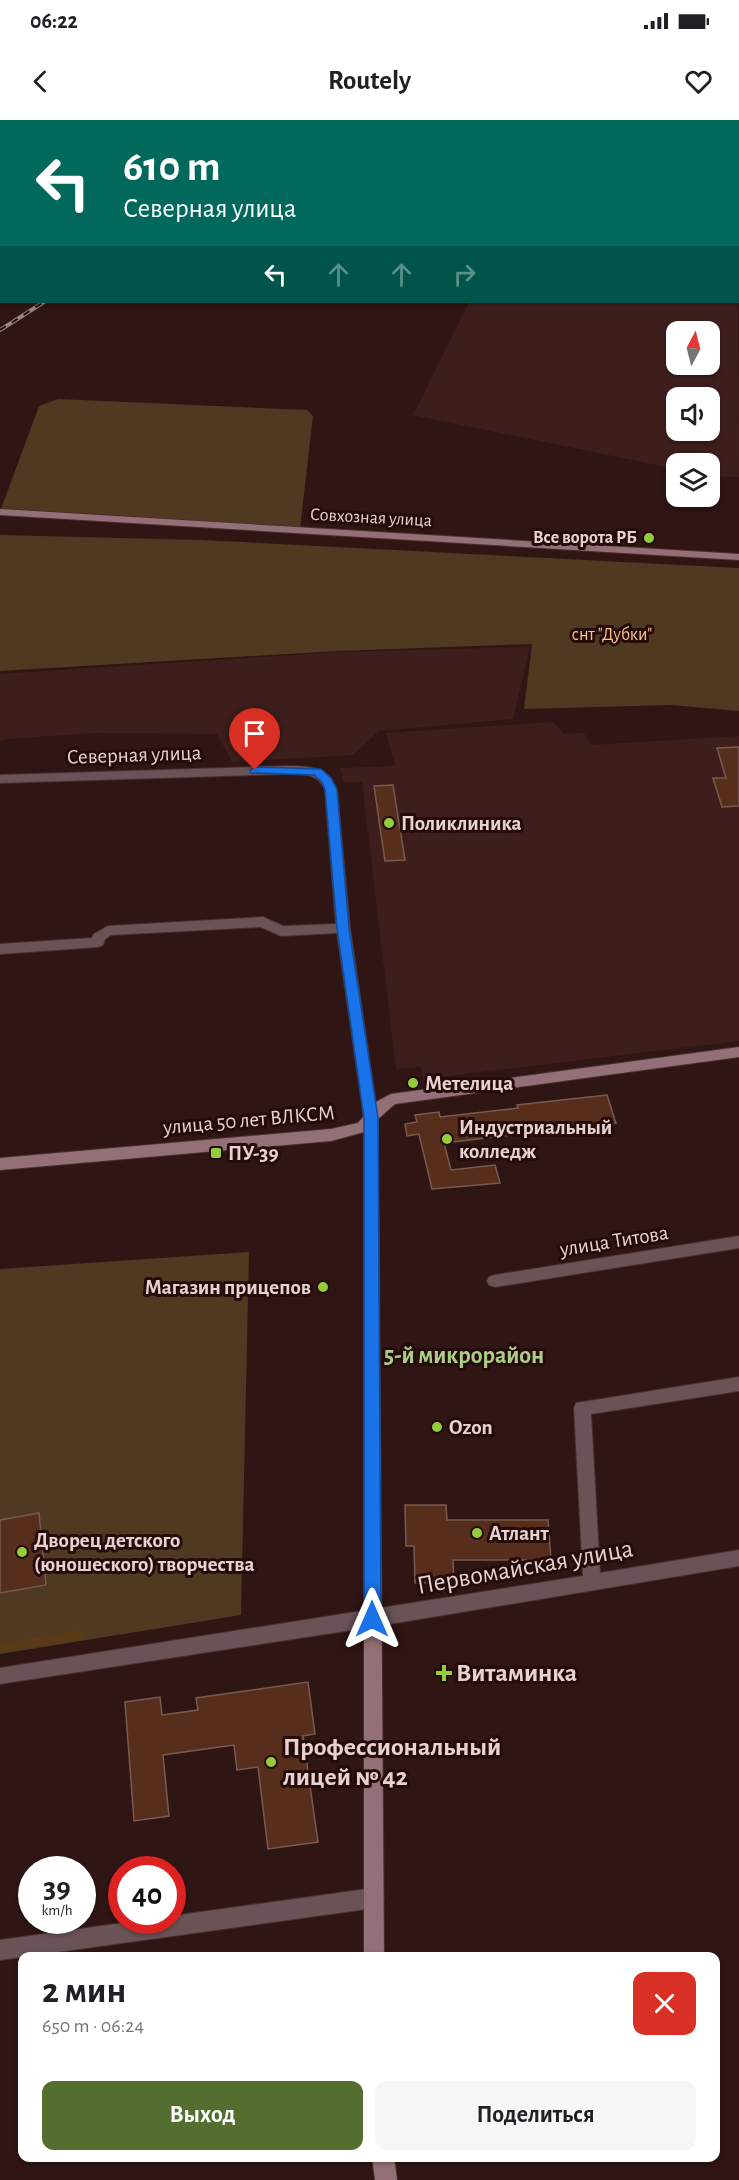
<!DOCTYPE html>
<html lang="ru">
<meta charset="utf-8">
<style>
:root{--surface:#fff;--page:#f6f6f6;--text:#202124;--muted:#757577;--accent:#546e2f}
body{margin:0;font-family:"Alegreya Sans",sans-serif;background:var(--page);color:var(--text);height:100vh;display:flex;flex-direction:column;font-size:22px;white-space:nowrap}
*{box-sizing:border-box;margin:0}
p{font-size:20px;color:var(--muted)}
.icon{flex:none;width:33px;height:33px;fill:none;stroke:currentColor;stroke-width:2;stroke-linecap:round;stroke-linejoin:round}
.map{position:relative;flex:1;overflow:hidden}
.sheet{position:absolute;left:18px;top:1832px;width:702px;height:210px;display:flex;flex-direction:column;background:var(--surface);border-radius:12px;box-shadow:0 2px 4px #0004}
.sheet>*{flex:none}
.hud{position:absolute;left:0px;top:0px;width:740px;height:183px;box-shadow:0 2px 4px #0004;background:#00695c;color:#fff;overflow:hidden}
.needle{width:39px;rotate:7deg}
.fabs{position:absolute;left:666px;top:201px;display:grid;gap:12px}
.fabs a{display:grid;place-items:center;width:54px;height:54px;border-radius:12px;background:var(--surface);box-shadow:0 2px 4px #0004;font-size:30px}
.speed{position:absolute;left:18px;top:1736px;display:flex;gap:12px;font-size:30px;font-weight:700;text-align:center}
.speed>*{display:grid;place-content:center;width:78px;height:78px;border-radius:50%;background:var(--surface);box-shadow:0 2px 4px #0004;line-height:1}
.speed small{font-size:15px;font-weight:400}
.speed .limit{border:9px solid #d22;background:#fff;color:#111}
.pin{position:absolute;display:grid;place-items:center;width:51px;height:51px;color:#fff;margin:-62px -26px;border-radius:50% 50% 50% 0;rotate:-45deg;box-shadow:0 0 6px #0007}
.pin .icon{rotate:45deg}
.me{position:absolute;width:66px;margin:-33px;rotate:0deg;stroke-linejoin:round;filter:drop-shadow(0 0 4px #0008)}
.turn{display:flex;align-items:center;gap:21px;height:126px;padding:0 24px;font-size:27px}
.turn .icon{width:78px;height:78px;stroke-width:2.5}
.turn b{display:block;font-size:42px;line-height:51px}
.lanes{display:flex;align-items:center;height:57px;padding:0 24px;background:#0003;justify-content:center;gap:30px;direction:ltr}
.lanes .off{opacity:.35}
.round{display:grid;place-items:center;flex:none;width:63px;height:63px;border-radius:12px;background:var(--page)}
.head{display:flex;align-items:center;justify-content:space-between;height:102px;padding:0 24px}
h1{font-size:36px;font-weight:700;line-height:45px}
.action{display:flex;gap:12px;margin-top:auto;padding:12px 24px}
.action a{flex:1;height:69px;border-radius:12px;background:var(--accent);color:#fff;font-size:24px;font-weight:700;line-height:69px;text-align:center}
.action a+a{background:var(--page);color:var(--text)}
.status{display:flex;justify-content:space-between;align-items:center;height:42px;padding:0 30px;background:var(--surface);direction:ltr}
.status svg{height:16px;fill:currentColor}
header{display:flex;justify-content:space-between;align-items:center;height:78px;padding:0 24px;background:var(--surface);font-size:27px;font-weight:700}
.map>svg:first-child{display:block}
.built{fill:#3d1e1c;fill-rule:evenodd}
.green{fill:#503921}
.forest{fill:#5a3b17}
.building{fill:#572e1b;stroke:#785b4f;stroke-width:1.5}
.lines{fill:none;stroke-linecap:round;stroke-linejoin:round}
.street-casing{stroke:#49302e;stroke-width:2}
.secondary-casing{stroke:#49302e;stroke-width:2}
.street{fill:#695357;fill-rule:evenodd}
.secondary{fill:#937077;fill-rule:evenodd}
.rail-casing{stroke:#9a8482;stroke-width:4}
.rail{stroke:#250c0b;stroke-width:2;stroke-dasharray:7;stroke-linecap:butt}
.route{fill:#1a73e8;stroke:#114b97;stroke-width:1.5}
.poi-dot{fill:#94cc3c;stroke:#250c0b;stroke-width:2}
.labels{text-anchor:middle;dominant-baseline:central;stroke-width:6;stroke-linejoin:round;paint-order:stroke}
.far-street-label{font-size:18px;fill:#e6d3d1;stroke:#250c0b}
.far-poi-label{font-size:18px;font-weight:bold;fill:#e6d3d1;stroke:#250c0b;text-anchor:end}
.far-park-label{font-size:18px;fill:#fac289;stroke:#250c0b}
.street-label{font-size:21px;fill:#e6d3d1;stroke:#250c0b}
.poi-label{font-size:21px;font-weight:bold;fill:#e6d3d1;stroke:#250c0b;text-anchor:start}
.quarter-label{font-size:24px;font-weight:bold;fill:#accd87;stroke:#250c0b}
.near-street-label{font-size:26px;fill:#e6d3d1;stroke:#250c0b}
.near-poi-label{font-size:26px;font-weight:bold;fill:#e6d3d1;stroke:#250c0b;text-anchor:start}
</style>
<div class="status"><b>06:22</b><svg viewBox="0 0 49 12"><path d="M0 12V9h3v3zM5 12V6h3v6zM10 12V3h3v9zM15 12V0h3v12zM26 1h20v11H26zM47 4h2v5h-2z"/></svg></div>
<header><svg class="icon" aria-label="back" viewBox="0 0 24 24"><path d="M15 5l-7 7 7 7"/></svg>Routely<svg class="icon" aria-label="heart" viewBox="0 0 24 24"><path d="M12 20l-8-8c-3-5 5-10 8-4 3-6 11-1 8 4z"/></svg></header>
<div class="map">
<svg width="739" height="2060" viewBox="0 0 739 2060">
<rect width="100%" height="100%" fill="#2f1514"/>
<g class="built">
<polygon points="337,0 623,0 335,1"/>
<path d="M738,149L739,357L710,356V344H676V349L413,295L469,182H738ZM676,212H710V244H676ZM676,278H710V310H676Z"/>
<polygon points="530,527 513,599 379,611 353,635 232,642 217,614 94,613 8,619 0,622 0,554 337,532"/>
<polygon points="553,602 564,614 584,613 591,625 739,616 739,921 423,959 421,947 396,949 362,662 344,662 340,648 395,646 386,613"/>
</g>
<g class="green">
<polygon points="58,279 307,290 313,296 300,408 1,389 39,286"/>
<polygon points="0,415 202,420 739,448 739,591 671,585 524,589 532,524 338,531 0,551"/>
<polygon points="249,1132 241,1495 0,1534 0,1149"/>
</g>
<polygon class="forest" points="83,1510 84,1519 0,1532 0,1523"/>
<g class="building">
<polygon points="739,627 739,686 722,687 713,658 726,658 717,628"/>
<polygon points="393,665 405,740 385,741 374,666"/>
<polygon points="607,975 616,1003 444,1023 451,1050 495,1045 500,1063 432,1069 419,1014 407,1016 405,1004 417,1002 415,995 439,992 440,997 518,988 517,985"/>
<polygon points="405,1385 446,1385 447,1400 548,1400 551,1440 453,1440 454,1463 415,1463 414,1426 406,1426"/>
<polygon points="39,1393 46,1465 0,1473 0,1400"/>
<polygon points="308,1562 315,1614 303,1616 318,1722 268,1729 258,1647 237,1650 234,1625 163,1635 169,1696 134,1701 125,1582 160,1577 162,1595 198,1590 196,1578"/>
</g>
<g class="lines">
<defs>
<g id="street">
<polygon points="48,0 56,0 47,2"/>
<rect x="0" y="48" width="2" height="6"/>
<polygon points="2,72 2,80 0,81 0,73"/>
<path d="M285,646C308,646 328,646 337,670L350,808L378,998L376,1002H366L364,998L337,813L281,816L261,807L111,815L105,819L103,825L98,827L0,834V824L92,818L94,814L108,806L263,797L283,806L336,804L325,670C318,652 302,654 285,654L0,663V655Z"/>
<polygon points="739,1116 739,1128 495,1167 489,1165 487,1161 489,1157 495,1155"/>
<polygon points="739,1257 739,1271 591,1294 600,1453 739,1430 739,1446 372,1507 0,1564 0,1548 583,1456 574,1288 576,1283"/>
<polygon points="374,1768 381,1771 384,1778 381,1785 374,1788 0,1840 0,1820 144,1800 172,1800 172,1796"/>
</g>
<g id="secondary">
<polygon points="0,389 739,434 739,440 0,395"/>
<polygon points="739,927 739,937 395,984 378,999 384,1836 364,1836 364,1012 331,1021 0,1050 0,1038 331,1009 358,1003 376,982 391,974"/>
<polygon points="372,2037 394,2037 397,2060 375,2060"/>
</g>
</defs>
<use href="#street" class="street-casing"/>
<use href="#secondary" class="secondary-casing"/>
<use href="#street" class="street"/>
<use href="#secondary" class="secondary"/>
<defs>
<polyline id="rail" points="0,210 44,182"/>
</defs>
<use href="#rail" class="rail-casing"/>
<use href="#rail" class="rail"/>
</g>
<polygon class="route" points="255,647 321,649 331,658 337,670 349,808 378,998 381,1499 378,1505 372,1507 366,1505 364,1499 364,998 337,808 325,670 322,662 314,655 251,653 250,650"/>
<g class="poi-dot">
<circle cx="649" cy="418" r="6"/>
<circle cx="389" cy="703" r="6"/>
<circle cx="413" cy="963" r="6"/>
<circle cx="447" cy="1019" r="6"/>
<rect x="210" y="1027" width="12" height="12" rx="3"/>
<circle cx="323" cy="1167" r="6"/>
<circle cx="437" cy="1307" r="6"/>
<circle cx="477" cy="1413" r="6"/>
<circle cx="22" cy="1432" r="6"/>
<path d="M441 1544h6v6h6v6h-6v6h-6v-6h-6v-6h6z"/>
<circle cx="271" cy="1642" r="6"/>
</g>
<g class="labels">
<g class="far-street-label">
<text transform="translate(371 398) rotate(3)">Совхозная улица</text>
</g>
<g class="far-poi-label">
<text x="637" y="418">Все ворота РБ</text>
</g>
<g class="far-park-label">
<text x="612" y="515">снт "Дубки"</text>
</g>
<g class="street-label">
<text transform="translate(134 635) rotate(-2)">Северная улица</text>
<text transform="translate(249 1000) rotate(-5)">улица 50 лет ВЛКСМ</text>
<text transform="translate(614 1121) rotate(-9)">улица Титова</text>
</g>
<g class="poi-label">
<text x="401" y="703">Поликлиника</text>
<text x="425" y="963">Метелица</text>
<text x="459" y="1007">Индустриальный<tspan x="459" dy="24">колледж</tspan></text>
<text x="228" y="1033">ПУ-39</text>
<text x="311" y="1167" text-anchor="end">Магазин прицепов</text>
<text x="449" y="1307">Ozon</text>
<text x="489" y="1413">Атлант</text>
<text x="34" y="1420">Дворец детского<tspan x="34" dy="24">(юношеского) творчества</tspan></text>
</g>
<g class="quarter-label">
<text x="464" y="1236">5-й микрорайон</text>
</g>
<g class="near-street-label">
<text transform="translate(525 1447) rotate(-10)">Первомайская улица</text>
</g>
<g class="near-poi-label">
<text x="456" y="1553">Витаминка</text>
<text x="283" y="1627">Профессиональный<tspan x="283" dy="30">лицей № 42</tspan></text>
</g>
</g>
</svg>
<div class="fabs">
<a><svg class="needle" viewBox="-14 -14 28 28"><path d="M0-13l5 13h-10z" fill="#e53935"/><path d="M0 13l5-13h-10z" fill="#757577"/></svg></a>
<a><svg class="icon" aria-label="sound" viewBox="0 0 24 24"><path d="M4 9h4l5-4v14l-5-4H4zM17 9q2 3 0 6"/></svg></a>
<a><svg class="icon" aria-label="layers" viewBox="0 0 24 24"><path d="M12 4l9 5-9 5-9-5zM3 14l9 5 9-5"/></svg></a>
</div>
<div class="speed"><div>39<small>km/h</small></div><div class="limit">40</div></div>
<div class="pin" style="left:255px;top:650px;background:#d93025"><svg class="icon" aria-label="arrive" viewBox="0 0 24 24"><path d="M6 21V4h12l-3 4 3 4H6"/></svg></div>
<svg class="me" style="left:372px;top:1499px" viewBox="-20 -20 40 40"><path d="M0-17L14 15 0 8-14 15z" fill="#1a73e8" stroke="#fff" stroke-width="4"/></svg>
<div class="hud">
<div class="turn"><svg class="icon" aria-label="left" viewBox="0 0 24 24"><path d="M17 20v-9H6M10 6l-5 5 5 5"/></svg><div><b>610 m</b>Северная улица</div></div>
<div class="lanes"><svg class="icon" aria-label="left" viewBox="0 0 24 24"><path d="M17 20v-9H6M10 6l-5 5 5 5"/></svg><svg class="icon off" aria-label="ahead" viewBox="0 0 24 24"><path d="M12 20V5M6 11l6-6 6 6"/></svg><svg class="icon off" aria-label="ahead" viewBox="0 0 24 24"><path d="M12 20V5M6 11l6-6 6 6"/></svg><svg class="icon off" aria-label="right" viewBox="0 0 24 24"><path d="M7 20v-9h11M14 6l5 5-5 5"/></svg></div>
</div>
<section class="sheet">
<div class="head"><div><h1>2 мин</h1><p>650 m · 06:24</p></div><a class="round" style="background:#d93025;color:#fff"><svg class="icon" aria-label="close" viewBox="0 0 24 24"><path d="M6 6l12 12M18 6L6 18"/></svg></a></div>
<div class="action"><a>Выход</a><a>Поделиться</a></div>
</section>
</div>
